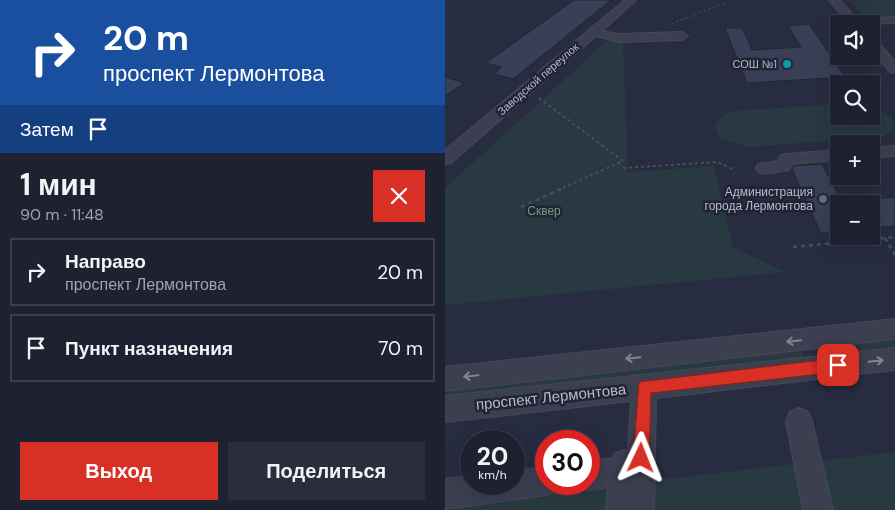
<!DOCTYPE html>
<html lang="ru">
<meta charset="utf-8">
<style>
:root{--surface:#1d2130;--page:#2a2e3c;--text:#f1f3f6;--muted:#a0a3ab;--line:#3b3e4c;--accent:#d93025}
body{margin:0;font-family:"DM Sans",sans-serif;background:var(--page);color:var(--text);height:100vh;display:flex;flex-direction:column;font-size:19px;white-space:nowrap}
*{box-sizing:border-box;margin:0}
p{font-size:16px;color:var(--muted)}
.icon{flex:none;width:28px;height:28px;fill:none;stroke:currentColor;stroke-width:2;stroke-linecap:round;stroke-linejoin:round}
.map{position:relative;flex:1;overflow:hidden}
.side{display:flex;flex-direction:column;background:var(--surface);width:445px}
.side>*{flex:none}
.banner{background:#1a4fa0;color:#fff;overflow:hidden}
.buttons{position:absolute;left:385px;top:15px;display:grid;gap:10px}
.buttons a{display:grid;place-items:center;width:50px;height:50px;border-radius:0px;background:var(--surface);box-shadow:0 5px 20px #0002,0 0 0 1px var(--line);font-size:25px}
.speed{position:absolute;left:15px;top:430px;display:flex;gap:10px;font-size:25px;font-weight:700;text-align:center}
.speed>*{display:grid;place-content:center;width:65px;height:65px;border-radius:50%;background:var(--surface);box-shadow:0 5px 20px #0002,0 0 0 1px var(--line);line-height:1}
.speed small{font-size:12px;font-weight:400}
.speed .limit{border:8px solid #d22;background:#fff;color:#111}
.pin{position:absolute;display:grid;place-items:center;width:42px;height:42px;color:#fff;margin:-21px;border-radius:10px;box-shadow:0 2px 8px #0006}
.me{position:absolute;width:55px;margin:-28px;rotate:2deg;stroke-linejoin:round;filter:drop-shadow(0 0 4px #0008)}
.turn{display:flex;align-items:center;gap:18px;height:105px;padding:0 20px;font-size:22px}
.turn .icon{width:65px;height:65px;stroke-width:2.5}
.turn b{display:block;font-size:35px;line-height:42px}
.then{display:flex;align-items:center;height:48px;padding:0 20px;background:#0003;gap:10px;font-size:19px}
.round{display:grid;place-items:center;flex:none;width:52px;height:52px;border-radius:0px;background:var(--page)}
.head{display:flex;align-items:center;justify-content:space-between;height:85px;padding:0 20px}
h1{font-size:30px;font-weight:700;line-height:38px}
.primary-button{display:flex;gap:10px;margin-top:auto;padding:10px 20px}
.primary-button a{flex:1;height:58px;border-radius:0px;background:var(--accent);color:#fff;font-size:20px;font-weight:700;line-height:58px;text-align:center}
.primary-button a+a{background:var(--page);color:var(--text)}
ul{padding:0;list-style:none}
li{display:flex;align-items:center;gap:15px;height:68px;margin:0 10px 8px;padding:0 10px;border:2px solid var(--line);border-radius:0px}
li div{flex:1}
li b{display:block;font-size:19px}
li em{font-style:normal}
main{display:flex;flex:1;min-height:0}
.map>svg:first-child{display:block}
.green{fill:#293941}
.building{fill:#393f56;stroke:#222637}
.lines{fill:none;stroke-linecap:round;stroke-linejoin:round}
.minor-casing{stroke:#454859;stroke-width:2}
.path-far2{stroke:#425259;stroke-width:1;stroke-dasharray:2.5 2.5;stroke-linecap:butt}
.path-far1{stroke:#425259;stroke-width:2;stroke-dasharray:3 3;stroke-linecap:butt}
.path{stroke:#425259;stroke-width:2.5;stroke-dasharray:4 4;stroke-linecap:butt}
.minor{fill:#3b3f50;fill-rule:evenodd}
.oneway{stroke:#808393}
.route{fill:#d93025;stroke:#8d1f18}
.culture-dot{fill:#0f9aa8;stroke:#202435;stroke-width:2}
.service-dot{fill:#5c6f8a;stroke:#202435;stroke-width:2}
.labels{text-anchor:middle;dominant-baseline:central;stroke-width:5;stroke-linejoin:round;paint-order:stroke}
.far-poi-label{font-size:11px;fill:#b8bbca;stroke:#202435;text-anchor:end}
.far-street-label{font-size:11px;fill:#b8bbca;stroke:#202435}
.poi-label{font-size:12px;fill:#b8bbca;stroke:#202435;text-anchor:end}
.park-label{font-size:12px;fill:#709a83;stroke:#202435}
.near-street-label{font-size:15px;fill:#b8bbca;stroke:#202435}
</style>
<main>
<section class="side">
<div class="banner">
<div class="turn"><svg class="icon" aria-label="right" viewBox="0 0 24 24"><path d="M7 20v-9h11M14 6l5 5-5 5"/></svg><div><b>20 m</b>проспект Лермонтова</div></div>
<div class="then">Затем<svg class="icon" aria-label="arrive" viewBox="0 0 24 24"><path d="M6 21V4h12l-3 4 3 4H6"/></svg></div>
</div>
<div class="head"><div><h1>1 мин</h1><p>90 m · 11:48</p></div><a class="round" style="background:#d93025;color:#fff"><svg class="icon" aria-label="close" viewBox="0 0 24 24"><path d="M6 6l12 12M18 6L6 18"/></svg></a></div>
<ul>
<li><svg class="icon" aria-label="right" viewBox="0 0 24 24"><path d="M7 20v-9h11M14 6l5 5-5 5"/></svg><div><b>Направо</b><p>проспект Лермонтова</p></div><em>20 m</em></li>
<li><svg class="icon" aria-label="arrive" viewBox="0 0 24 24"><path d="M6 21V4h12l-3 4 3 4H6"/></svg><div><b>Пункт назначения</b></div><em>70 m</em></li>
</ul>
<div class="primary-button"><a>Выход</a><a>Поделиться</a></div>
</section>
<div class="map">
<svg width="450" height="510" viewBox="0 0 450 510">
<rect width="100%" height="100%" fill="#272c40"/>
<g class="green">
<polygon points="450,0 450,22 425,23 405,1"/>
<polygon points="165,38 178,40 183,172 269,166 288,247 340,272 0,305 0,188"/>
<polygon points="394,104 394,116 426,116 426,105 446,117 450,127 445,133 432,137 304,147 275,138 271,131 271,124 279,114 287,111"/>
<polygon points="450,340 450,348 415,352 412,344"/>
<polygon points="356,351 359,358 0,398 0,391"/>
<polygon points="450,452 450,510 0,510 0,505"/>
</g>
<g class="building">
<polygon points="129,0 166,0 68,79 49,74 57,67 41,63"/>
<polygon points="364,24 400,77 302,83 280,28 297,28 307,50 356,47 343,26"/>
<polygon points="0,77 19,83 0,96"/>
<polygon points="377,164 398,204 394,204 394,231 376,233 347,169 348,166"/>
<polygon points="450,197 450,226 426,228 426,199"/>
</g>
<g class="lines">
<defs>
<g id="minor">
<polygon points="180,0 191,0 157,31 174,34 237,32 243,36 237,40 174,42 151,36 6,163 0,164 0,150"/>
<polygon points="384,0 395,0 411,19 450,17 450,23 404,24"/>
<polygon points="426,38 430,39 450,61 450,73 445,72 426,50"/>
<polygon points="450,146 450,156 426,158 426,148"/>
<polygon points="394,150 394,160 347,164 344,170 319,174 313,172 311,168 313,164 333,161 336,155 342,154"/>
<polygon points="450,319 450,339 0,391 0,367"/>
<polygon points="450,348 450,370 211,398 209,510 161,510 163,487 144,490 133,484 144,484 144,462 167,458 169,454 179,450 183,452 186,401 0,422 0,396"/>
<polygon points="354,408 363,412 367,421 388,510 358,510 341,421 345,412"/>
<polygon points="101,467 101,484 114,484 111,491 101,495 0,509 0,479 26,476 26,484 69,484 69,471"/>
</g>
</defs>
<use href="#minor" class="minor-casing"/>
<polyline class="path-far2" points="226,24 282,2"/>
<g class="path-far1">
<polyline points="94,98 178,161 113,190"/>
<polyline points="178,168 272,162 290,170"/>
</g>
<g class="path">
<polyline points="76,207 116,189"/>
<polyline points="440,238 450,255"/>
<polyline points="348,247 450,237"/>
</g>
<use href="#minor" class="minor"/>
</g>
<defs><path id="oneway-shaft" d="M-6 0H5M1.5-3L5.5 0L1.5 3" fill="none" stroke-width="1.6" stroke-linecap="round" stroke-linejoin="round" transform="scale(1.25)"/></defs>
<g class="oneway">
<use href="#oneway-shaft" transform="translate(349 341) rotate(174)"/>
<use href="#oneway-shaft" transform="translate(188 358) rotate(174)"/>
<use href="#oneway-shaft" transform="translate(431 361) rotate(-6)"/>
<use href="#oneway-shaft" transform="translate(26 376) rotate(174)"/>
</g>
<polygon class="route" points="393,358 398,360 400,365 398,370 393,372 206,393 204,458 201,464 196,466 190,464 188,458 194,382"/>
<circle class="culture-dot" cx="342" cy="64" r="5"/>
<circle class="service-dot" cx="378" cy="199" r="5"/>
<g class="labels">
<g class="far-poi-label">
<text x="332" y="64">СОШ №1</text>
</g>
<g class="far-street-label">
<text transform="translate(93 79) rotate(-41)">Заводской переулок</text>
</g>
<g class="poi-label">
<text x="368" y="192">Администрация<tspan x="368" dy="14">города Лермонтова</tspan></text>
</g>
<g class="park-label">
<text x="99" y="211">Сквер</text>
</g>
<g class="near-street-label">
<text transform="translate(106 397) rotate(-6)">проспект Лермонтова</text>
</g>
</g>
</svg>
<div class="buttons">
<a><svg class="icon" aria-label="sound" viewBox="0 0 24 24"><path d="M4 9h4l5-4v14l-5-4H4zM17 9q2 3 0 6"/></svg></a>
<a><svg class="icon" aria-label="search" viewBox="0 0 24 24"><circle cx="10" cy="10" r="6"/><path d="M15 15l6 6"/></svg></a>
<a>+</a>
<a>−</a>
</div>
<div class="speed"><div>20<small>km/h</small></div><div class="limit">30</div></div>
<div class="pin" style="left:393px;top:365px;background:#d93025"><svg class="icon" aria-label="arrive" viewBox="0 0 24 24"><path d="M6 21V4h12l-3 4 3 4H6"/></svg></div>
<svg class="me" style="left:196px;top:458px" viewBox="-20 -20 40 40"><path d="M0-17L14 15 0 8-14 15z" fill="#d93025" stroke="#fff" stroke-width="4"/></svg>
</div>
</main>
